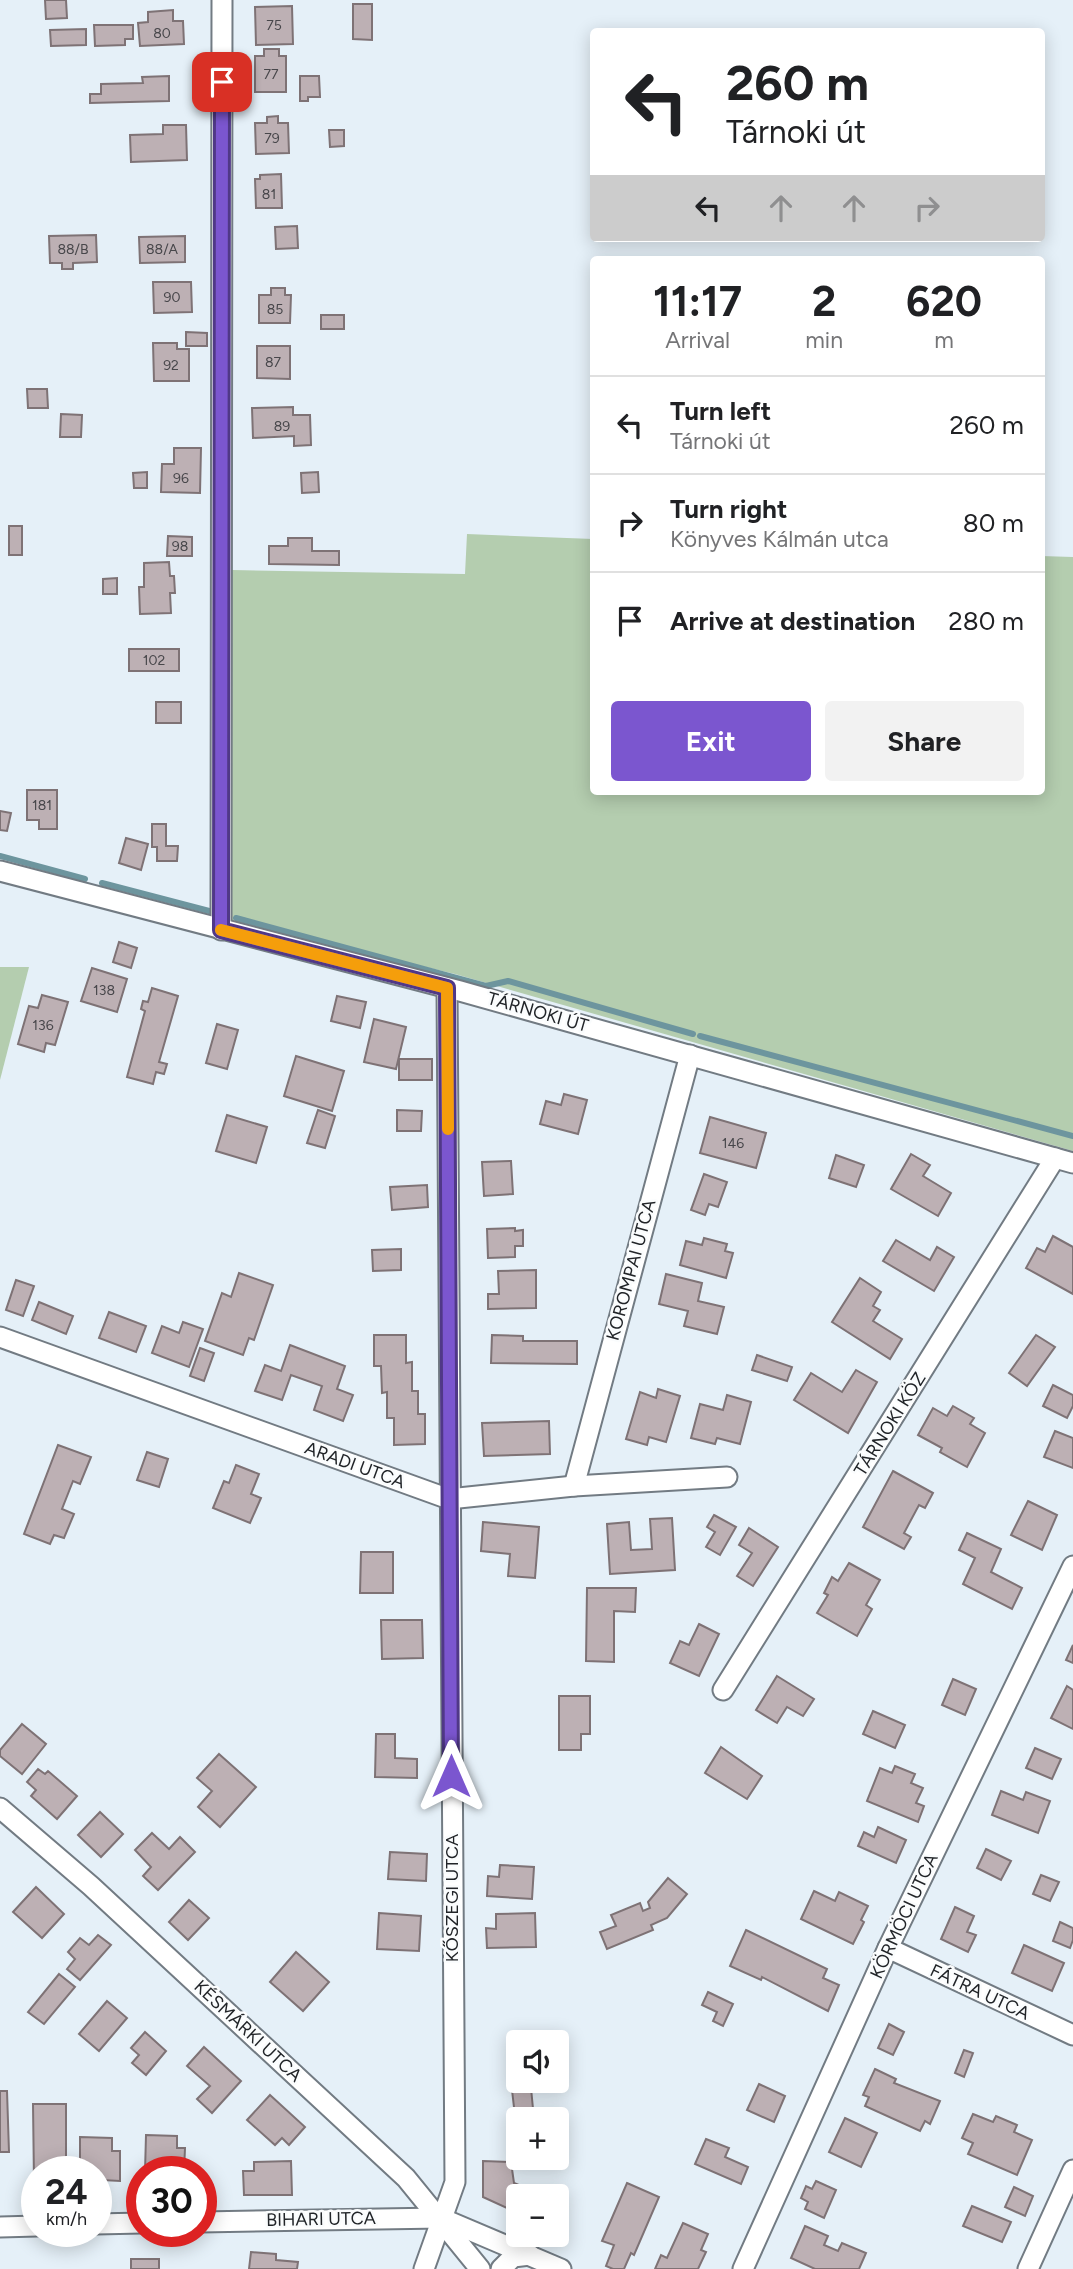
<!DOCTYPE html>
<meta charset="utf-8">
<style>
:root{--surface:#fff;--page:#f2f2f2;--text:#202124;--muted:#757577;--line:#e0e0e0;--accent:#7b56cf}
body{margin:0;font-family:Figtree,sans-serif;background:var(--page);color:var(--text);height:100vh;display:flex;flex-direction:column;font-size:26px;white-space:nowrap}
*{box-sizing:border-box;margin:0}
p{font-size:23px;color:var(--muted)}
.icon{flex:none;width:38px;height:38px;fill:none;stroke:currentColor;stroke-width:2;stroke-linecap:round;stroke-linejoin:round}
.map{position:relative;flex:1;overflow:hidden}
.drawer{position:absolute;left:590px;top:256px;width:455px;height:539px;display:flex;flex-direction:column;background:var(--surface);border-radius:7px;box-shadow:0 4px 18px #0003}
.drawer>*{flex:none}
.banner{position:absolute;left:590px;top:28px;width:455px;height:214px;border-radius:7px;box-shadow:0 4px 18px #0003;background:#fff;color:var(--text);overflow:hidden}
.tools{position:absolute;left:506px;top:2030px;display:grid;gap:14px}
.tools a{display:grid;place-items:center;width:63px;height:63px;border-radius:7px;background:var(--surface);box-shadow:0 4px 18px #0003;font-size:35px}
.speed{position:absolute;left:21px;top:2156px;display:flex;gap:14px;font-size:35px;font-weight:700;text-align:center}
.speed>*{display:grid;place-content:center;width:91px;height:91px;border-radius:50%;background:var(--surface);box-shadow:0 4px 18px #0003;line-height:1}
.speed small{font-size:18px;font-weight:400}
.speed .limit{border:10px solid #d22;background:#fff;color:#111}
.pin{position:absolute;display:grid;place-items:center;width:60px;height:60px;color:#fff;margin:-30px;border-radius:14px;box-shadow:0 4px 10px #0006}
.me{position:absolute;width:77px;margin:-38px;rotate:0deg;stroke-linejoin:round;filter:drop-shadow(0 0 5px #0008)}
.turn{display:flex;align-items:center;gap:24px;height:147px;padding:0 21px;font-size:32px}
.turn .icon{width:91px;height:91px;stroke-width:2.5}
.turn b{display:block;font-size:49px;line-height:60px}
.lanes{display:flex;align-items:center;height:66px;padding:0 21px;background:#0003;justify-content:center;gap:35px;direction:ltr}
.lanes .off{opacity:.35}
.eta{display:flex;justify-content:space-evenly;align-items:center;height:119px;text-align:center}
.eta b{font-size:42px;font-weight:700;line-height:49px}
.button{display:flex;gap:14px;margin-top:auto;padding:14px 21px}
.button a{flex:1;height:80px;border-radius:7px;background:var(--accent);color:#fff;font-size:28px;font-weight:700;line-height:80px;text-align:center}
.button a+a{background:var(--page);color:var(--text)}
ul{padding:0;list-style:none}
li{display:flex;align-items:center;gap:21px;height:98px;padding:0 21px;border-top:2px solid var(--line)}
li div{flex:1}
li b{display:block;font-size:26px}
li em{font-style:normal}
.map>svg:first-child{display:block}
.green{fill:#b4cdaf}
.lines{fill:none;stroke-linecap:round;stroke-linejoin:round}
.stream{stroke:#6d959e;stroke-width:6}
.building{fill:#bdb0b4;stroke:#7e7275;stroke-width:2}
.minor-casing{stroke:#727b83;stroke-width:23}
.minor{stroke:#fff;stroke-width:19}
.route-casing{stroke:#503887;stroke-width:18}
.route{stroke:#7b56cf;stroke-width:12}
.slow{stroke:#f59e0b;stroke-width:12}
.labels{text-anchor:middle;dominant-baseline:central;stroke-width:5;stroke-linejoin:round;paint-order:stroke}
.number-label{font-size:14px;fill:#48474b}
.street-label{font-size:18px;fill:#212428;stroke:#fafcfd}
</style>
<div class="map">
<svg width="1073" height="2269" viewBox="0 0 1073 2269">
<rect width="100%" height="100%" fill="#e5f0f8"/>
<g class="green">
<polygon points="467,534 593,539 593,791 1041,791 1041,556 1073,557 1073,1151 455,974 229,920 232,570 465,574"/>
<polygon points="0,967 29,967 0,1080"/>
</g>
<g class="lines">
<g class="stream">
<polyline points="0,856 85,879"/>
<polyline points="102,883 213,912"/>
<polyline points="236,918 486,986 508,981 693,1034"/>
<polyline points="700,1036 1073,1136"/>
</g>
</g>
<g class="building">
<polygon points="45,0 66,0 67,18 46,19"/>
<polygon points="353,4 372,4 372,40 353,39"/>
<polygon points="292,6 293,44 256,45 255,7"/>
<polygon points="173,10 173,21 183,21 184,44 140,46 138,23 148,22 148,12"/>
<polygon points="94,25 133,25 133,39 125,39 125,45 95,46"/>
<polygon points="86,29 86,45 51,46 50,30"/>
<polygon points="264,49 279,49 279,56 286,56 286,92 255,92 255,56 264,56"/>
<polygon points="169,76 169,101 90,103 90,94 101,94 101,84 143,83 142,77"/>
<polygon points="300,76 319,76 320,97 308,97 308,101 300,101"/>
<polygon points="278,116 278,123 288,123 289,153 256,154 255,123 267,123 267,117"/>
<polygon points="163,125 186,125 187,160 131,162 130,135 163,134"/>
<polygon points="329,130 344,130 344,146 330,147"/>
<polygon points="281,174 282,208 256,208 255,179 260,179 260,175"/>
<polygon points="297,226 298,248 276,249 275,227"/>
<polygon points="96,235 97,262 73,263 73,269 62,269 62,263 50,263 49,236"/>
<polygon points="185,236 185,262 140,263 139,237"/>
<polygon points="153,282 191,282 192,312 154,313"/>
<polygon points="271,288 285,288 285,295 291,295 290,323 259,323 259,295 271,295"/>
<rect x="321" y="315" width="23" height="14"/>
<polygon points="186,332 207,333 207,346 186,346"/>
<polygon points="153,343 177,343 177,349 189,349 189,381 154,381"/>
<polygon points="257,346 290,346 290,379 257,378"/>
<polygon points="27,389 47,389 48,408 28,408"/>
<polygon points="293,407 293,415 310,415 311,445 294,446 294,436 253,438 252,408"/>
<polygon points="61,414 82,415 81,437 60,437"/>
<polygon points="174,448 201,448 200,493 161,492 162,464 174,464"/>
<polygon points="147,472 147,488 134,488 133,473"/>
<polygon points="318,472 319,492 302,493 301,473"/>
<rect x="9" y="526" width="13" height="29"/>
<polygon points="168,536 192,537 192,556 167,556"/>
<polygon points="288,538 312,538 312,551 339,551 339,565 269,564 269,546 288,546"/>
<polygon points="169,562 170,576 174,576 175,593 170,593 171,613 140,614 139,587 144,587 144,563"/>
<polygon points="117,578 117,594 103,594 103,579"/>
<rect x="129" y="649" width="50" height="22"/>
<rect x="156" y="702" width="25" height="21"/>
<polygon points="27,790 57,790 57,829 39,829 39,820 27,820"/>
<polygon points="0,811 11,813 7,831 0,830"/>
<polygon points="152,824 166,824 166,846 178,846 177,861 157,861 157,847 152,847"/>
<polygon points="126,838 148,844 141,870 119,863"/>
<polygon points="119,942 137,948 131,968 113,962"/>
<polygon points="92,968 127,979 117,1012 81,1001"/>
<polygon points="152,988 178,996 159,1062 167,1064 164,1074 156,1072 153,1084 127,1077 145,1011 141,1009 143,1001 148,1002"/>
<polygon points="42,995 68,1002 55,1045 46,1043 44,1052 18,1044 29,1006 38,1008"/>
<polygon points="337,996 366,1002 360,1028 331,1021"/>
<polygon points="374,1019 406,1027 396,1069 364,1062"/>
<polygon points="217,1024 238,1030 227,1069 206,1063"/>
<polygon points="296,1056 344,1071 332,1111 284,1096"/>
<rect x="399" y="1059" width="33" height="21"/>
<polygon points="564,1094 587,1100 578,1134 540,1124 546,1101 561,1105"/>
<polygon points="318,1110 335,1116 325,1148 307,1143"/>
<polygon points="397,1110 422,1111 421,1131 397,1131"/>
<polygon points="227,1115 267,1127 256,1163 216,1151"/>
<polygon points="710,1117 766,1133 756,1168 700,1153"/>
<polygon points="911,1154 930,1165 923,1176 951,1193 938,1216 891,1189"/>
<polygon points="836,1155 864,1165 856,1187 829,1178"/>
<polygon points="511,1161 513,1194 484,1196 482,1162"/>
<polygon points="704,1174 727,1182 718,1207 709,1204 705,1215 691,1210"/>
<polygon points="427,1185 428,1207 392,1210 390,1187"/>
<polygon points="515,1228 515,1231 523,1230 523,1246 515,1246 515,1257 488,1258 487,1229"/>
<polygon points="1053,1236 1073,1247 1073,1294 1026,1268 1037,1248 1045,1252"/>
<polygon points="704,1238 727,1244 725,1251 733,1253 726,1278 680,1265 686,1241 702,1245"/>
<polygon points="896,1240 930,1260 937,1247 954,1257 934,1291 883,1261"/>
<polygon points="401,1249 401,1270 373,1271 372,1250"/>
<polygon points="536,1270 536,1308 488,1309 488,1294 499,1294 498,1271"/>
<polygon points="239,1273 273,1285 254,1340 249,1338 243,1355 205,1341 222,1293 231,1297"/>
<polygon points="666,1274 702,1283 698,1301 724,1307 717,1334 684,1326 688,1311 659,1304"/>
<polygon points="860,1278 881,1292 873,1306 880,1310 873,1321 902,1339 890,1359 832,1322"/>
<polygon points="16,1280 34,1286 23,1316 6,1310"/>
<polygon points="39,1302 73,1316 66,1334 32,1320"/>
<polygon points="109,1312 146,1326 136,1352 99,1338"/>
<polygon points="183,1322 203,1329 189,1367 152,1353 162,1326 179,1333"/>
<polygon points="374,1335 406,1335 406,1363 412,1362 412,1391 418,1391 418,1414 425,1414 425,1444 394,1445 394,1418 387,1418 387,1392 382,1393 381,1366 374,1366"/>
<polygon points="492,1335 523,1336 523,1341 577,1341 577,1364 491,1363"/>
<polygon points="1036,1335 1055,1347 1027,1386 1009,1373"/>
<polygon points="290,1345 345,1366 337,1389 353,1395 343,1421 314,1410 322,1386 291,1375 282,1400 255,1391 265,1365 281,1371"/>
<polygon points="200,1348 214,1353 204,1381 190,1376"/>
<polygon points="757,1355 792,1367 787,1381 752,1370"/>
<polygon points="856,1370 877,1382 848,1433 794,1400 811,1373 842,1392"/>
<polygon points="1053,1385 1073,1395 1073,1406 1067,1418 1043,1406"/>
<polygon points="658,1389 680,1396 666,1442 649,1437 647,1445 626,1439 640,1392 656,1398"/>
<polygon points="727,1395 751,1402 740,1444 717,1438 715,1444 691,1438 700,1404 723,1410"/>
<polygon points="953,1406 974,1418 970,1424 985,1433 967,1467 940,1452 942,1448 918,1435 933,1408 947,1416"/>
<polygon points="549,1421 550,1454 484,1456 482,1423"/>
<polygon points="1055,1431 1073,1438 1073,1468 1044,1457"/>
<polygon points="58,1445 91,1457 80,1484 73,1481 62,1509 74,1514 64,1538 54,1535 50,1544 24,1534"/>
<polygon points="147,1452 168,1459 159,1487 137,1480"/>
<polygon points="236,1465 259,1474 251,1494 261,1498 250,1523 213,1508 224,1481 229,1483"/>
<polygon points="893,1471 933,1493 925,1508 919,1505 904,1533 911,1537 904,1549 863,1527"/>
<polygon points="1028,1501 1057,1515 1042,1550 1011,1535"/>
<polygon points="714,1515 736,1527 720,1555 706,1547 715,1532 707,1527"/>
<polygon points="672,1518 675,1570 610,1574 607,1524 629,1522 631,1550 652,1549 650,1519"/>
<polygon points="483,1522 539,1527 535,1578 508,1576 510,1554 481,1551"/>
<polygon points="749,1528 778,1547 753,1586 737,1576 752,1553 739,1545"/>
<polygon points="967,1533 1001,1549 991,1572 1022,1588 1012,1609 963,1584 975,1558 959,1550"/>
<polygon points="361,1552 393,1552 393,1593 360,1593"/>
<polygon points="849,1563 880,1580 866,1605 872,1609 857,1636 817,1613 828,1595 824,1593 832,1577 838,1581"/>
<polygon points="587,1588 636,1588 635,1612 614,1611 614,1662 586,1661"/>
<polygon points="381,1620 422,1620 423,1658 382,1659"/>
<polygon points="699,1624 719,1634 699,1676 670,1663 680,1641 689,1645"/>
<polygon points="1073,1645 1073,1663 1066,1660"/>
<polygon points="777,1676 814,1699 803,1716 787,1707 777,1723 756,1710"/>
<polygon points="953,1679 976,1689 965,1715 942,1705"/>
<polygon points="1067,1686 1073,1690 1073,1729 1051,1718"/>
<polygon points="559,1696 590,1696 590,1734 581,1734 581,1750 559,1750"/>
<polygon points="873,1711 905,1725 895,1748 863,1734"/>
<polygon points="22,1724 46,1744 22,1774 0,1756 0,1750"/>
<polygon points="376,1734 395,1734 395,1758 417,1759 417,1778 375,1777"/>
<polygon points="721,1747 762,1776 747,1799 705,1773"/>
<polygon points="1035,1748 1061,1759 1052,1779 1026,1768"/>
<polygon points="219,1754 256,1787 220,1827 198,1807 212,1791 197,1778"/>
<polygon points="895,1766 915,1774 911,1783 923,1788 916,1803 924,1806 918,1822 867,1801 880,1768 892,1773"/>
<polygon points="38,1769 45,1774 48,1771 77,1796 57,1819 31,1796 36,1790 27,1782"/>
<polygon points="1001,1791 1023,1800 1026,1792 1050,1801 1038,1833 992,1815"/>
<polygon points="100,1812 123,1834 101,1857 78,1835"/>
<polygon points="878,1827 906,1840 896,1863 858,1846 864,1832 874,1837"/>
<polygon points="152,1833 169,1849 180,1837 195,1852 158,1890 143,1876 151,1867 135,1850"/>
<polygon points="986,1849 1011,1861 1001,1880 977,1868"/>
<polygon points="390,1852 427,1854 426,1881 388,1879"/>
<polygon points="500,1865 534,1867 532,1899 487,1896 488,1876 499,1877"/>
<polygon points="1041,1875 1059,1882 1050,1901 1033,1894"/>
<polygon points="668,1878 687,1894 667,1918 651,1925 653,1930 607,1949 600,1932 616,1926 611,1915 640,1903 643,1911 650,1908 648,1902"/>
<polygon points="36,1887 64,1914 42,1938 13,1912"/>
<polygon points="814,1891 835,1901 839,1892 868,1906 861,1920 864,1922 853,1944 801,1919"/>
<polygon points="189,1900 209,1918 188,1940 169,1922"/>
<polygon points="955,1907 974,1916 967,1932 976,1935 968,1952 941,1939"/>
<polygon points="379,1913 421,1916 419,1951 377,1949"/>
<polygon points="535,1913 536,1947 487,1948 486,1928 496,1929 496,1914"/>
<polygon points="1060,1922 1073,1928 1073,1940 1070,1948 1053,1941"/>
<polygon points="746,1930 827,1969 823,1978 839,1985 828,2011 762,1977 761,1980 730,1966"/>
<polygon points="98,1935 111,1945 80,1980 67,1969 75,1959 68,1952 80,1938 89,1945"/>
<polygon points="1024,1945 1064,1963 1052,1991 1012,1973"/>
<polygon points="296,1952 329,1982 303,2011 270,1982"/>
<polygon points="59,1974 75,1987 44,2024 28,2012"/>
<polygon points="708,1992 733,2004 723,2026 713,2021 717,2012 702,2005"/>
<polygon points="107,2001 127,2018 99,2051 79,2034"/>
<polygon points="889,2024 904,2032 893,2055 878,2048"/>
<polygon points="145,2032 166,2051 146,2075 132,2063 139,2055 131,2048"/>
<polygon points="204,2047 241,2081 212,2113 197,2099 210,2086 187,2066"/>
<polygon points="964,2050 973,2053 964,2077 955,2073"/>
<polygon points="875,2069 896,2079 894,2083 940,2101 930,2124 925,2121 920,2131 865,2106 869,2097 863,2095"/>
<polygon points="759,2084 785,2096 774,2122 747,2110"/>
<polygon points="531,2088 534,2119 518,2119 518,2133 511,2133 510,2116 515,2116 512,2090"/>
<polygon points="0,2091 7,2091 9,2152 0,2152"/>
<polygon points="270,2095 305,2127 289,2145 282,2138 275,2145 247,2120"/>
<polygon points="33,2104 66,2104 66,2168 50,2168 50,2172 37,2172 37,2181 34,2181"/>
<polygon points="973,2114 993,2122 996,2116 1017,2125 1014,2132 1032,2140 1017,2175 968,2154 973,2143 962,2138"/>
<polygon points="845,2118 877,2133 861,2167 829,2152"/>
<polygon points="146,2135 177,2136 177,2148 185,2148 184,2172 145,2172"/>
<polygon points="80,2137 112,2138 112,2151 120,2151 120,2181 102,2180 102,2195 96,2195 96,2172 80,2172"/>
<polygon points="706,2139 729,2148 725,2157 748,2167 741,2184 695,2164"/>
<polygon points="291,2161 292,2195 244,2195 243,2171 254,2171 254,2162"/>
<polygon points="483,2161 511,2162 514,2183 545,2196 518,2196 518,2213 483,2197"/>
<polygon points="816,2181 836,2190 824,2218 805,2209 808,2202 801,2198 806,2186 812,2189"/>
<polygon points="627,2183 659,2197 634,2255 631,2253 624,2269 613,2269 606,2266 614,2245 602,2241"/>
<polygon points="1014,2187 1033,2196 1025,2216 1005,2207"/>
<polygon points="972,2206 1011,2222 1002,2242 963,2226"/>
<polygon points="683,2223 708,2234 701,2250 706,2252 698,2269 655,2269 661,2255 667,2258"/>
<polygon points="805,2226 828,2236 824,2245 838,2251 842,2243 866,2253 859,2269 815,2269 791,2258"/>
<polygon points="251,2252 276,2254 276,2260 298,2262 297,2269 249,2269"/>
<rect x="131" y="2259" width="28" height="10"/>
</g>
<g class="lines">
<defs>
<g id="minor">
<polyline points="0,871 460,991 1073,1163"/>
<polyline points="221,930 222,0"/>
<polyline points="0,1337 449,1499 574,1486 727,1477"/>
<polyline points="574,1486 690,1055"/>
<polyline points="723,1690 1055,1158"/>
<polyline points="0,1808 91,1886 406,2178 480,2269"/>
<polyline points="888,1948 1073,2035"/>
<polyline points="201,2222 441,2218 561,2269"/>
<polyline points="96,2224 142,2223"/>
<polyline points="0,2227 37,2226"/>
<polyline points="424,2269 455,2182 447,988"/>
<polyline points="501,2269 513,2257 530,2255"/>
<polyline points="743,2269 888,1948 1073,1566"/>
<polyline points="1028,2269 1073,2170"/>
</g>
</defs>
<use href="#minor" class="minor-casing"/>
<use href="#minor" class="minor"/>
</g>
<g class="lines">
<defs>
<polyline id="route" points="222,82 221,930 447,988 451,1776"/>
</defs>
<use href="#route" class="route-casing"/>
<use href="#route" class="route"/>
<polyline class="slow" points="221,930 447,988 448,1129"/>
</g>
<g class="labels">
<g class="number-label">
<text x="274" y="25">75</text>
<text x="162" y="33">80</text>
<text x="271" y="74">77</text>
<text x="272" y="138">79</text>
<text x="269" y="194">81</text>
<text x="73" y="249">88/B</text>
<text x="162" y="249">88/A</text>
<text x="172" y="297">90</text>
<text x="275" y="309">85</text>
<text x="273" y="362">87</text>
<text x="171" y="365">92</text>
<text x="282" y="426">89</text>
<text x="181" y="478">96</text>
<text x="180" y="546">98</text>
<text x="154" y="660">102</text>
<text x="42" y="805">181</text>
<text x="104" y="990">138</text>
<text x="43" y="1025">136</text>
<text x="733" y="1143">146</text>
</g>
<g class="street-label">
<text transform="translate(538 1012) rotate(16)">TÁRNOKI ÚT</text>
<text transform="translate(631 1270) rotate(-75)">KOROMPAI UTCA</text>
<text transform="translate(890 1424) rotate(-58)">TÁRNOKI KÖZ</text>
<text transform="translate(355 1465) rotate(20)">ARADI UTCA</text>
<text transform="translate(452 1898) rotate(-90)">KŐSZEGI UTCA</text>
<text transform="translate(904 1916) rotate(-65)">KÖRMÖCI UTCA</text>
<text transform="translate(980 1992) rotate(25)">FÁTRA UTCA</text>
<text transform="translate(248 2031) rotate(43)">KÉSMÁRKI UTCA</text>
<text transform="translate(321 2219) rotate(-1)">BIHARI UTCA</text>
</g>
</g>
</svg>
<div class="tools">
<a><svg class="icon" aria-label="sound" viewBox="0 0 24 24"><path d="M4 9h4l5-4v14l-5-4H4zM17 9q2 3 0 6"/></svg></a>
<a>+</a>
<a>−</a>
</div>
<div class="speed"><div>24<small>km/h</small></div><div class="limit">30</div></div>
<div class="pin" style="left:222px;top:82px;background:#d93025"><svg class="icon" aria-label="arrive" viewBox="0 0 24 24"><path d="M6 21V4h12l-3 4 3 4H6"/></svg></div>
<svg class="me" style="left:451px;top:1776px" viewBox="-20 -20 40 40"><path d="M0-17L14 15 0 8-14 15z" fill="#7b56cf" stroke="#fff" stroke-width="4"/></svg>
<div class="banner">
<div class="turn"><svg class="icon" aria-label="left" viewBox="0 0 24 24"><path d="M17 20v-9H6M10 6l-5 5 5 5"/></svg><div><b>260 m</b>Tárnoki út</div></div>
<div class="lanes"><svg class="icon" aria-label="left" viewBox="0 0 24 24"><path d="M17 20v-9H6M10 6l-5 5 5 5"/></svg><svg class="icon off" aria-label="ahead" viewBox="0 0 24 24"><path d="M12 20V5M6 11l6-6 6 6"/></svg><svg class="icon off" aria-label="ahead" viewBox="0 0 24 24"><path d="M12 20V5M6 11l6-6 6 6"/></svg><svg class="icon off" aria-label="right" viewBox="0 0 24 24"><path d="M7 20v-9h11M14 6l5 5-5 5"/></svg></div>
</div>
<section class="drawer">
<div class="eta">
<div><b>11:17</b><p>Arrival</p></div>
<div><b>2</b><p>min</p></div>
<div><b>620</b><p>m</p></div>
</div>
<ul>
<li><svg class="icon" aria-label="left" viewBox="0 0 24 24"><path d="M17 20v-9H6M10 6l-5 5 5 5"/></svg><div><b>Turn left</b><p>Tárnoki út</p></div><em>260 m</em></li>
<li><svg class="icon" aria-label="right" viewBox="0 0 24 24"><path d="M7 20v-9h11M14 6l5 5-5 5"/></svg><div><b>Turn right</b><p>Könyves Kálmán utca</p></div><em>80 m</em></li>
<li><svg class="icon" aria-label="arrive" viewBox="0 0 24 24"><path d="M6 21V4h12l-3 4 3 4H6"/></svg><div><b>Arrive at destination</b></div><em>280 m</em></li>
</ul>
<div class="button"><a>Exit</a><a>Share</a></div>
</section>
</div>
